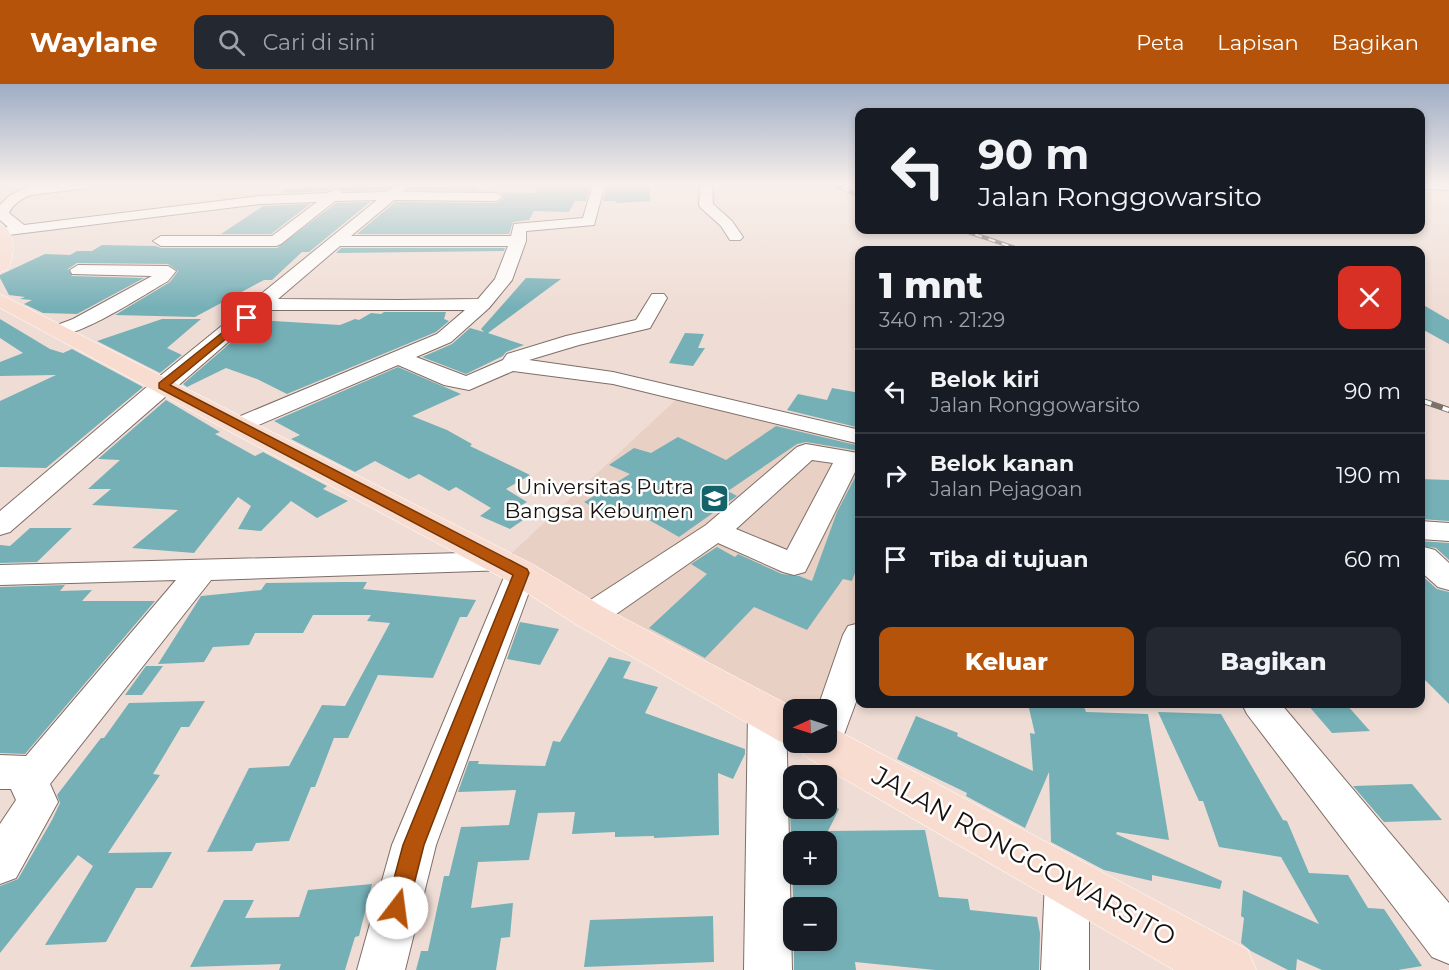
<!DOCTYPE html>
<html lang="id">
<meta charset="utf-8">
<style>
:root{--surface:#171b24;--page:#242831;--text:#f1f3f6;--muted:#9ea1a6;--line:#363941;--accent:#b45309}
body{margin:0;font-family:Montserrat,sans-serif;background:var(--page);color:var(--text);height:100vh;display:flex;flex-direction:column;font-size:22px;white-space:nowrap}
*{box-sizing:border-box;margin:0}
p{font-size:20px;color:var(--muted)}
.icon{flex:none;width:33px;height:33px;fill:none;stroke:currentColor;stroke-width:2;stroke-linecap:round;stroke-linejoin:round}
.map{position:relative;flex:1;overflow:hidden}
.sheet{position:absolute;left:855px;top:162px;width:570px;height:462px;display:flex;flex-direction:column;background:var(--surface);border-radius:12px;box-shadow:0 3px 9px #0003}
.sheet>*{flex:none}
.guide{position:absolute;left:855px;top:24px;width:570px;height:126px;border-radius:12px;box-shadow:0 3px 9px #0003;background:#171b24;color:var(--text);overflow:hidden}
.needle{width:39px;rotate:267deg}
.buttons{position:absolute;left:783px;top:615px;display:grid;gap:12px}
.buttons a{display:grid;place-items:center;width:54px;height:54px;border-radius:12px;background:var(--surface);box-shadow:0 3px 9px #0003;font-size:30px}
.pin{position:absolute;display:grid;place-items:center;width:51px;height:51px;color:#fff;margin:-26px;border-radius:12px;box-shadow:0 3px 9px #0006}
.me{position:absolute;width:66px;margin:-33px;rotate:15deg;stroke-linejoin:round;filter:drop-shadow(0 0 4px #0008)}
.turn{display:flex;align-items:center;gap:21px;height:126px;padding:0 24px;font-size:27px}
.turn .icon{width:78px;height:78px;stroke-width:2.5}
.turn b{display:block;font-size:42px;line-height:51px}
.round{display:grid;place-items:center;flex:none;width:63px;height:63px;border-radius:12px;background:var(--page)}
.overview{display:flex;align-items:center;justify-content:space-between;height:102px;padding:0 24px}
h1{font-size:36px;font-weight:800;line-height:45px}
.action{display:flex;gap:12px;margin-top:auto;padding:12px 24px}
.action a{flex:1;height:69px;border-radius:12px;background:var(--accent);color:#fff;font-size:24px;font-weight:800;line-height:69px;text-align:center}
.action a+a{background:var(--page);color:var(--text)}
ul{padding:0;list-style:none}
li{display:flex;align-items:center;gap:18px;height:84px;padding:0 24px;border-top:2px solid var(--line)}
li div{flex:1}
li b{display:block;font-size:22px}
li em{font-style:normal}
header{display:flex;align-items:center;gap:36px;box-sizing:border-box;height:84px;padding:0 30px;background:var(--accent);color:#fff}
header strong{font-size:28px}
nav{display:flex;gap:33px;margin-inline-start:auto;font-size:21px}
.search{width:420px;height:54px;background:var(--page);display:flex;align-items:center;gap:15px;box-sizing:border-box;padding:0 21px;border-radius:12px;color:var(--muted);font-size:22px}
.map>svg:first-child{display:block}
.built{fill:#e9d0c4}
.building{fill:#75b0b7;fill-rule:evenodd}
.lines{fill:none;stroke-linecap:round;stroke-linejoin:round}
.minor-casing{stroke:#7e6e67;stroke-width:2}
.major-casing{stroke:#fff;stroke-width:1}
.minor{fill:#fff;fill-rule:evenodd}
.major{fill:#f9dcd0;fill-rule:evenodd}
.rail-far1-casing{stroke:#7c716b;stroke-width:4}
.rail-casing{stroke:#7c716b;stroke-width:6}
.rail-far1{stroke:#fff;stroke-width:2;stroke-dasharray:7;stroke-linecap:butt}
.rail{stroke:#fff;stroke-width:4;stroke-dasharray:12;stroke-linecap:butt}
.route{fill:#b45309;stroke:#753606;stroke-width:1.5}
.labels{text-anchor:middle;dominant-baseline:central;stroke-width:5;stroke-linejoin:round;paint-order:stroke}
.poi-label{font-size:21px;fill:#17110e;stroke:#fff;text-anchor:end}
.near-street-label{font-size:26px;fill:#17110e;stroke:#fff}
</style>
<header>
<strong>Waylane</strong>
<div class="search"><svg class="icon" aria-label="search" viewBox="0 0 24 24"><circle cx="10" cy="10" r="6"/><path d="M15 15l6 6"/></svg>Cari di sini</div>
<nav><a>Peta</a><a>Lapisan</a><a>Bagikan</a></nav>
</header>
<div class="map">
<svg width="1449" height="886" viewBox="0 0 1449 886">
<rect width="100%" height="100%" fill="#efddd5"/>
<polygon class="built" points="683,309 859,349 859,526 827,627 826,626 794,626 502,478"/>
<g class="building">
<polygon points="369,100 366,103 390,103 386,106 344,107 336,103 327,107 281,109 286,105"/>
<polygon points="540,100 591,100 586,117 575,117 569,128 534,127 529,136 513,138 509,150 357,150 395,118 496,119 505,114 500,108 535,109"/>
<polygon points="607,100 650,100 650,117 616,119 617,117 603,117"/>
<polygon points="478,102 476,106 491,106 490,107 408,106 411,103"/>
<polygon points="370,118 309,168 302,168 272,196 264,196 195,233 115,231 170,198 178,187 168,180 77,179 68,185 72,192 144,194 77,230 43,229 24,220 32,216 20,215 25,213 9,211 0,194 0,191 45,170 70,171 77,167 92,167 102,161 156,162 161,164 277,164 336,119"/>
<polygon points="310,120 271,150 221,150 263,122"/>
<polygon points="341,164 505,164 504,167 336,169"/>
<polygon points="526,194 561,195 488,249 524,261 506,268 503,272 466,290 422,273 452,260 470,244 484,248 481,245"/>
<polygon points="1420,219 1449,236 1449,260 1420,244"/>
<polygon points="384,228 446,228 444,235 449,237 436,248 287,310 257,295 226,284 187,303 183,300 257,236 340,241 355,235 359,236 371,229 381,230"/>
<polygon points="0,235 50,265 63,269 72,265 143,303 46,384 0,383 0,317 56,291 0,292 0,278 23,269 0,254"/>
<polygon points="162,235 201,235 167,264 182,271 160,289 97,257"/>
<polygon points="685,249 704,250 698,264 705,264 693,282 669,279"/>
<polygon points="398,283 461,310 412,332 447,346 472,360 470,362 530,391 506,405 527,418 511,427 526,434 510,445 480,432 491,424 456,403 449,407 419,390 409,395 375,377 355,388 291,355 300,351 274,337"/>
<polygon points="832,304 860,309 860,344 787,326 798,310 827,316"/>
<polygon points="166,316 220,348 215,350 255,372 263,368 327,402 323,405 348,417 317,434 291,417 261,447 238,445 251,422 238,413 194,469 132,464 178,426 92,421 111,405 88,405 120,376 98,375"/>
<polygon points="776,342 860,362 860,367 806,358 797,360 728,407 737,412 679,453 621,420 605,430 584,418 630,390 609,381 634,364 651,369 678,353 726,376"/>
<polygon points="860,384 860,475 852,497 843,495 807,546 754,523 705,574 649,544 707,490 691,480 717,463 735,473 738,470 782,490 799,492 812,497 837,428"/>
<polygon points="1420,395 1449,396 1449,437 1420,435"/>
<polygon points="30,444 72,444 37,478 0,479 0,461 10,462"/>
<polygon points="1420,457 1449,459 1449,476 1436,464 1420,462"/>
<polygon points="1420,490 1437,505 1449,508 1449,620 1420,591"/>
<polygon points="343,498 367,498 363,505 476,516 467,533 460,533 433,594 378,591 348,654 334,654 315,703 311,703 289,757 256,759 252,767 207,768 249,684 289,682 322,621 345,622 390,539 367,537 371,531 313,531 303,549 255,549 249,561 213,563 204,578 158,580 201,512 261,506 266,499"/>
<polygon points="65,501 60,507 92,506 82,517 155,517 25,670 0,669 0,503"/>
<polygon points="520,538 559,545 540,581 507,575"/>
<polygon points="609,573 631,578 623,594 658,603 645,629 745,665 745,670 733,695 718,689 719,751 654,754 654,752 615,753 615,748 572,750 575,728 538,729 529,776 478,778 471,824 513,819 510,853 501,854 496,886 416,886 421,867 428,867 444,792 449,792 461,743 509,741 516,706 458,708 469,677 479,677 478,680 545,682 553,657 560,658"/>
<polygon points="146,582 163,582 142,611 125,611"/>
<polygon points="205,617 189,643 181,643 153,690 160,691 108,769 172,768 152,804 136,804 106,858 45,861 93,782 78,771 0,869 0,802 18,795 52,736 60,719 57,711 101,654 104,654 129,619"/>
<polygon points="1028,620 1083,620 1086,628 1148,630 1169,756 1117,748 1116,750 1222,797 1220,805 1152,791 1152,797 1104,786 1051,758 1049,688 1025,744 966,712 967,709 897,675 916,632 958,649 957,652 1033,687 1030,649 1035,650"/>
<polygon points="1307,620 1346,620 1370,647 1332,649"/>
<polygon points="1158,628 1221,630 1283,736 1287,737 1309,789 1348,791 1368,824 1384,825 1422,882 1398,886 1322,886 1297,875 1296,886 1288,886 1251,867 1241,859 1244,834 1241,832 1243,806 1319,840 1281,773 1219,763 1203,717 1199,717"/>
<polygon points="1412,700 1442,736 1384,738 1353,702"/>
<path d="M794,719V724H826V719L839,725L828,747L925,746L939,813L968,815L970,826L1037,833L1040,849L1039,886H935L855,878L856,886H794V856H826V824H794V840L790,724ZM794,758H826V790H794Z"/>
<polygon points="372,800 359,852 355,853 345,886 279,886 281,880 190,883 224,816 254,816 245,834 299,833 308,806"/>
<polygon points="713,832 714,878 584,883 590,836"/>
</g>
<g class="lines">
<defs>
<g id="minor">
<path d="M33,100H94L88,104L30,111C21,115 13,120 9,129L24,141L260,112L328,109L337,105L343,109L387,108L397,100H411L403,108L496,109L503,113L496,117L394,116L351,152H511L514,140L583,134L593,100H605L594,141L526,147V157L512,196L489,224L451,258L416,273L466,292L503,276L507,270L566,252L636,236L652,210H664L667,214L650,244L579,261L529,276L613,288L860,346V360L613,300L513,287L469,306L444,301L398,281L247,346L239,348L231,346L227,341L231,336L437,250L465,226H265L10,448L0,451V427L155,296L377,116L335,117L281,160L276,162H161L153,157L161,152H272L317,118L260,120L0,152V144L8,143L0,136V121L9,112ZM340,162H508L495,195L478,215L399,216L278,215Z"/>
<polygon points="700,100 712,100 713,120 732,137 743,153 740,156 730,156 721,142 701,124 699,121"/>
<polygon points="1420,100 1449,100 1449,106 1420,105"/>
<path d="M78,181L168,182L176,187L168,197C145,210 75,257 52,251L49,247L52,243L73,235L152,192L72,190L70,186Z"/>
<path d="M806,360L858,369L860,378L805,488L794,491L783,488L718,459L602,540L590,543L578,540L574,532L578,524L706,441L797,363ZM812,376L833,379L787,466L736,445Z"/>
<polygon points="1420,437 1449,439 1449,457 1420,455"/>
<polygon points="1424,463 1435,466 1449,479 1449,506 1438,503 1420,487 1420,464"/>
<polygon points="502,468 513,471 517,478 516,480 521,479 532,482 536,489 436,761 405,886 357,886 392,761 507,486 211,496 50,700 58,718 16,794 0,800 0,740 16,716 11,705 0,705 0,671 26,672 176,496 0,501 0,481"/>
<polygon points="860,539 860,607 839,664 826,669 813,664 810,658 826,658 826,626 817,626 843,551 848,542"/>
<polygon points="767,614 780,619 786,629 792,886 744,886 748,629 754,619"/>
<polygon points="1242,620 1281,620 1449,819 1449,880 1432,873 1247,630"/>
<polygon points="1067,775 1083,782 1089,797 1089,886 1041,886 1045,797 1051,782"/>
</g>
<g id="major">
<path d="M0,141C17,145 15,174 7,186L0,188Z"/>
<polygon points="0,210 534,481 603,523 798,626 794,626 794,658 826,658 826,642 835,645 1248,866 1256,886 1174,886 803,671 798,660 794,662 779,657 577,541 508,497 0,224"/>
</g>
</defs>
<use href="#minor" class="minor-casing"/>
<use href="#major" class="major-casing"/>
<use href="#minor" class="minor"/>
<use href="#major" class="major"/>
<defs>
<g id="rail-far1">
<polyline points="829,100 860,111"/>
<polyline points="962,146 1021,166"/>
</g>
<polyline id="rail" points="1420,316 1449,326"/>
</defs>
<use href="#rail-far1" class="rail-far1-casing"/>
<use href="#rail" class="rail-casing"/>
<use href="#rail-far1" class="rail-far1"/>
<use href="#rail" class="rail"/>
</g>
<linearGradient id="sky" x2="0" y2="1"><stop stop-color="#9eacc4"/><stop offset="0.45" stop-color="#f8f0ec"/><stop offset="1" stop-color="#f8f0ec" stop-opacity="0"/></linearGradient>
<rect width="1449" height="224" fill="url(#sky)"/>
<polygon class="route" points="243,232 251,234 170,301 527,485 529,489 424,761 408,824 405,831 397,834 390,831 386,824 403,761 513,491 159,304 159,299"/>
<defs>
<symbol id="university-square" viewBox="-11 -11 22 22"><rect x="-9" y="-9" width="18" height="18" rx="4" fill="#14626a" stroke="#fff"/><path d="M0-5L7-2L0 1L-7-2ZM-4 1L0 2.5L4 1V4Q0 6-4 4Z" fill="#fff"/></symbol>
</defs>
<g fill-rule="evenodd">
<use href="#university-square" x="698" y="398" width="33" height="33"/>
</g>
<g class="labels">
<g class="poi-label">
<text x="694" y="402">Universitas Putra<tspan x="694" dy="24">Bangsa Kebumen</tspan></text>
</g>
<g class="near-street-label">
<text transform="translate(1024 772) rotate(29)">JALAN RONGGOWARSITO</text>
</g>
</g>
</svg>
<div class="buttons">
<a><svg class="needle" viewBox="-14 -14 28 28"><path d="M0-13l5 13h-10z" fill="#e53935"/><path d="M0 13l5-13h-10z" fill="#9ea1a6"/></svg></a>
<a><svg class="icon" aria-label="search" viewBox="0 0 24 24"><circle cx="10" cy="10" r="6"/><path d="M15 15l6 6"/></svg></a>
<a>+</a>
<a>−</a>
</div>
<div class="pin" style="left:247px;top:234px;background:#d93025"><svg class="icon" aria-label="arrive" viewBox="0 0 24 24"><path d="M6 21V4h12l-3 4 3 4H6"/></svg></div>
<svg class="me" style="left:397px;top:824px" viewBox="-20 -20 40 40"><circle r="19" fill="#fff"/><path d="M0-13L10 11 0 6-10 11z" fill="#b45309"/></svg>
<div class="guide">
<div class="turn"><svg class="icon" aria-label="left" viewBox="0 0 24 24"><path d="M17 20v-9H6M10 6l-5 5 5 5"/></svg><div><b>90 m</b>Jalan Ronggowarsito</div></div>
</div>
<section class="sheet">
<div class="overview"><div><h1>1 mnt</h1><p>340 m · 21:29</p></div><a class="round" style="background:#d93025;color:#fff"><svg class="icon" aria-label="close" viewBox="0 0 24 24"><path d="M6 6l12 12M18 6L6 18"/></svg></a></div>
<ul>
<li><svg class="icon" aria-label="left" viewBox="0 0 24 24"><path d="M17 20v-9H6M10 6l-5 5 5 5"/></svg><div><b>Belok kiri</b><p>Jalan Ronggowarsito</p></div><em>90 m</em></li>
<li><svg class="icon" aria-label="right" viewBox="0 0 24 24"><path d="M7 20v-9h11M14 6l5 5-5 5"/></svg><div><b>Belok kanan</b><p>Jalan Pejagoan</p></div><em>190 m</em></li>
<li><svg class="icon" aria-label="arrive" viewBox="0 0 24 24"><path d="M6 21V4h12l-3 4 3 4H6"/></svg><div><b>Tiba di tujuan</b></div><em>60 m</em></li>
</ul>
<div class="action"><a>Keluar</a><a>Bagikan</a></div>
</section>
</div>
